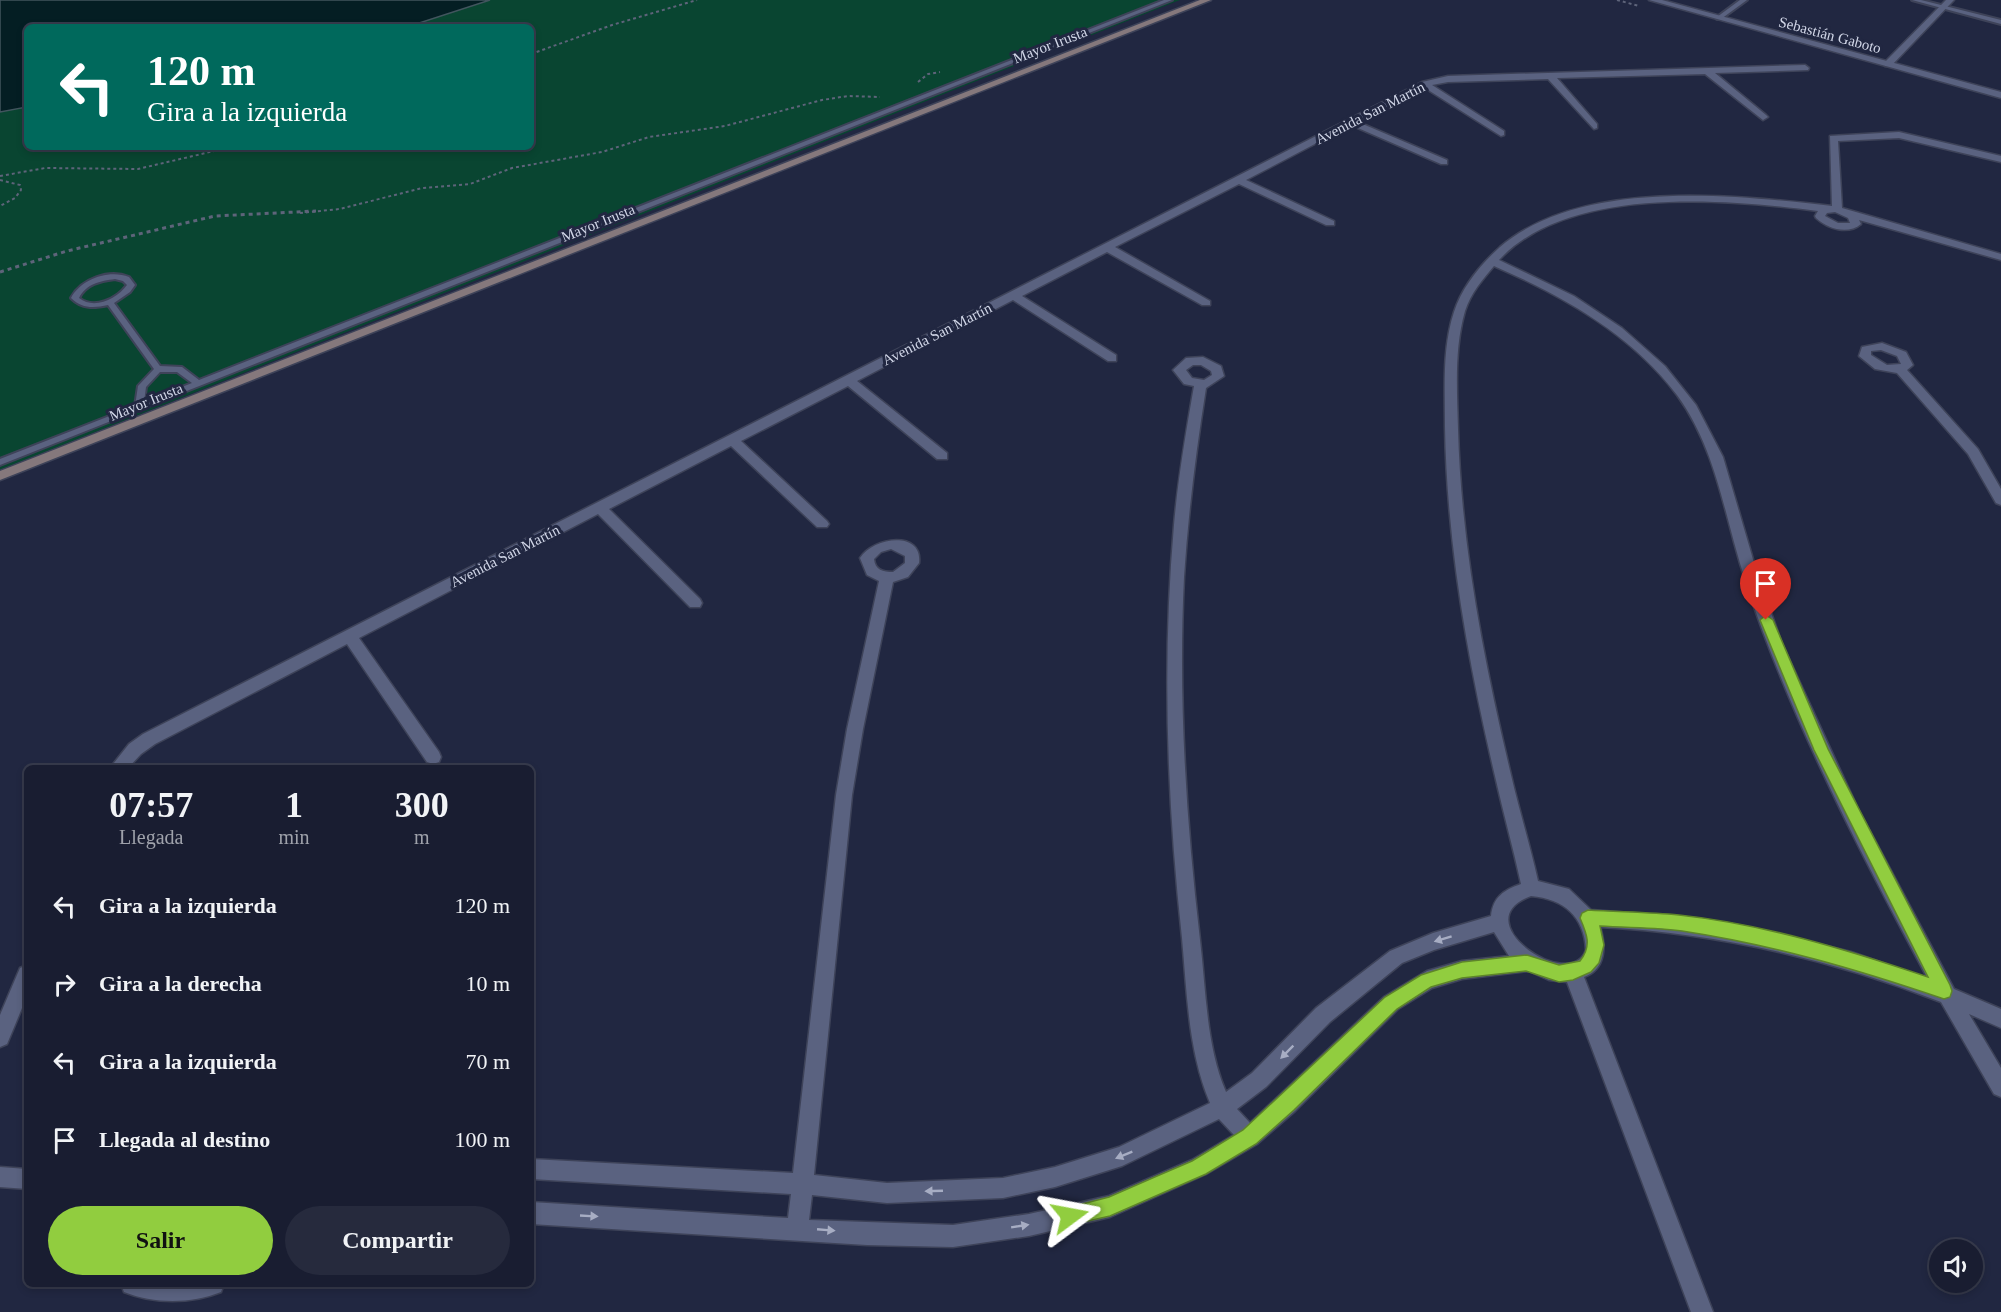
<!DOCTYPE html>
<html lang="es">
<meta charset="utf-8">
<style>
:root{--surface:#191d31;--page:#262a3d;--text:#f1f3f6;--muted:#9fa2ab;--line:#373b4d;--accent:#91cd3f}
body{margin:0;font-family:Georgia,serif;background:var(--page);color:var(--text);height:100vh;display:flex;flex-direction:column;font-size:22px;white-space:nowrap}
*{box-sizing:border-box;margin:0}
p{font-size:20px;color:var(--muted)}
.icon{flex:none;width:33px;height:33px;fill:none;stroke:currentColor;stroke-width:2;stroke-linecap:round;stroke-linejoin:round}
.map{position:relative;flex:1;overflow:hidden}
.panel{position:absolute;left:24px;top:765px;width:510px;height:522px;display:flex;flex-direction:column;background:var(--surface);border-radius:9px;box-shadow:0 3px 9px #0003,0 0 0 2px var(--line)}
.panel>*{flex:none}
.guide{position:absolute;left:24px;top:24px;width:510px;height:126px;border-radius:9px;box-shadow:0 3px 9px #0003,0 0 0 2px var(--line);background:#00695c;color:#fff;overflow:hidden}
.fabs{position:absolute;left:1929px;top:1239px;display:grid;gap:12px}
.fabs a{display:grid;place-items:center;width:54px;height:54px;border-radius:50%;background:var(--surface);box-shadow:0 3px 9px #0003,0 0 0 2px var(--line);font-size:30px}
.pin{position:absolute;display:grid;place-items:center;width:51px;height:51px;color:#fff;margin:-62px -26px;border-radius:50% 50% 50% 0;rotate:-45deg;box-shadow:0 0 6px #0007}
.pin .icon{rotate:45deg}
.me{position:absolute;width:66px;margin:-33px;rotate:77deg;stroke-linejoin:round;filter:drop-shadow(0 0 4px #0008)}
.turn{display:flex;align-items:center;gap:21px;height:126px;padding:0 24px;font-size:27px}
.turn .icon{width:78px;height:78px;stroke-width:2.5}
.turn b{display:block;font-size:42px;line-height:51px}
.eta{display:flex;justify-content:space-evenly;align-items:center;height:102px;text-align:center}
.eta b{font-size:36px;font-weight:700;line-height:42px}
.cta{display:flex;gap:12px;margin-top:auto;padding:12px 24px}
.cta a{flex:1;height:69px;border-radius:36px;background:var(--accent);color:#111;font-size:24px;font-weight:700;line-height:69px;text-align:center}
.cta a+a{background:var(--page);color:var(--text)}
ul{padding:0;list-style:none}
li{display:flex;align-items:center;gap:18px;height:78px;padding:0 24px}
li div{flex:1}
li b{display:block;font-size:22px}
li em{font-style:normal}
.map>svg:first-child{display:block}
.green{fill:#094531;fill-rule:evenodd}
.water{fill:#041e23;stroke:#42555e;stroke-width:1.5}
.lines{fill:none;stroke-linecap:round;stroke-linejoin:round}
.service-casing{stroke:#3e4359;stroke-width:4}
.minor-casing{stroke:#3e4359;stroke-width:3}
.tertiary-casing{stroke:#3e4359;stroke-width:3}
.secondary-casing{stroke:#3e4359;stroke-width:3}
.path-far1{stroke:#5e647a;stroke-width:2;stroke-dasharray:3 3;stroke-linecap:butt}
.path{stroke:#5e647a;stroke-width:3;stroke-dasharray:4 4;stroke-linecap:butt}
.service{fill:#5a6280;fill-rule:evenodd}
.minor{fill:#5a6280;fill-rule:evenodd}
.tertiary{fill:#5a6280;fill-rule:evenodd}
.secondary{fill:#85787c;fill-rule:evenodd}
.oneway{fill:#a7adc3}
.route{fill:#91cd3f;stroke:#5e8529;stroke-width:1.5}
.labels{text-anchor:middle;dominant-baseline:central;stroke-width:6;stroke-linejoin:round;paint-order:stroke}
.far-street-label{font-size:15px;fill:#d1d6e7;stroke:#212741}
</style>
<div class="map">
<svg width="2001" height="1312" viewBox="0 0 2001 1312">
<rect width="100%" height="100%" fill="#212741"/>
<path class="green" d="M0,0H1180L0,470ZM27,27H531V147H27Z"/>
<polygon class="water" points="0,0 490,0 407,27 27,27 27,107 0,112"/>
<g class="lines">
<defs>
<g id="service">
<path d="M1164,0H1172L0,465V459L135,406L138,386L154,369L108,305C94,308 82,309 71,298C81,279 109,269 129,277L135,285L130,292L114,303L160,366L182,367L199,380ZM115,279L123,281L127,285C117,299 94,310 79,298C86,284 100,281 115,279ZM160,372H177L192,383L144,402L146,387Z"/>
<polygon points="1740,0 1747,0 1721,19 1717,19 1717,17"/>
<polygon points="1912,0 1921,0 2001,20 2001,24"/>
</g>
<g id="minor">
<polygon points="1946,0 1954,0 1891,66 1885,66 1885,62"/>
<polygon points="1805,65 1809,68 1808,70 1715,73 1766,115 1768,117 1763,120 1705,74 1557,78 1597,124 1597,128 1594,129 1548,79 1448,82 1432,85 1504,131 1504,135 1501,136 1425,88 1358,122 1447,160 1447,164 1441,164 1351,125 1246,180 1334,221 1334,225 1326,225 1239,184 1115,247 1210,301 1210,305 1202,305 1107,252 1022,296 1116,355 1116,361 1108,361 1013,300 857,381 947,453 947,459 937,459 848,386 741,441 827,521 829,524 827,527 817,527 731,446 609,509 700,599 702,603 700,607 690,607 598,514 359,638 439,752 441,757 439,762 433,764 427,762 347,644 155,744 141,754 128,768 110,768 129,744 143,734 1422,82 1448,76"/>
<path d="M1899,132L2001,156V162L1899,138L1838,141L1842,208L2001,254V260L1859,220L1861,224C1848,235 1828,229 1816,218L1815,216L1818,211C1727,199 1568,185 1499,260L1574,296L1622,328L1665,366L1696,405L1723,457L1757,573L1782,644L1858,809L1954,989L2001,1009V1028L1969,1014L2001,1068V1097L1994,1094L1941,1002C1831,959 1718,933 1600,927C1606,946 1606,969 1584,977L1713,1312H1691L1567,982L1549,980L1529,971L1462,979L1432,988L1398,1009L1295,1111L1257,1144L1206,1174L1110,1217L1029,1236L953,1247L867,1245L531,1224V1202L788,1218L791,1194L531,1179V1159L793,1173L836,795L847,729L879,581L867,575L860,558C873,537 923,530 919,563L908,577L893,582L863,729L852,795L814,1175L887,1183L1003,1178L1055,1167L1119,1147L1210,1103C1188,1051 1187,992 1182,938C1167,800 1162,663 1174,525C1178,478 1186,432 1194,386L1184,384L1173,370L1186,358L1203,357L1221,366L1224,376L1206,388C1196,451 1188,514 1184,577C1178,698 1186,820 1200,940C1206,990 1206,1046 1226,1092L1252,1073L1316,1008L1390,951L1433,933L1491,916C1493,897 1504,890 1521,884C1513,847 1503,812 1495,776C1468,661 1447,545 1445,427C1445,389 1442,348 1454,312C1462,287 1481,264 1500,247C1581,178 1734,195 1832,206L1830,136ZM1835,212L1848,218L1850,223H1838L1825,216L1827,213ZM1494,266C1563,296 1631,334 1677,395C1709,439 1720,490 1734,542C1742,572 1752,602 1763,632C1808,752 1868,867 1928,979L1851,952L1748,927L1695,918L1591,910L1569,889L1538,881C1530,845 1519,810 1511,775C1484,662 1461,546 1458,429C1457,390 1454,349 1465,311C1471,293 1482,280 1494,266ZM1193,365H1201L1211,371L1212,375L1204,380L1192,378L1186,370ZM891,549L905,556V563L893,572C883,572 875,570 874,559L881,552ZM1531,896C1564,899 1584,916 1586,950C1571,994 1462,921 1531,896ZM1494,932L1509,956L1462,961L1427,971L1384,997L1250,1123L1237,1109L1266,1087L1330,1022L1402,963L1434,950ZM1219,1119L1234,1135L1192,1160L1109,1196L1029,1214L953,1225L809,1220L812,1195L887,1203L1003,1198L1055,1187L1122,1166Z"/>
<path d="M1882,343L1906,352L1913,365L1907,370L1978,449L2001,489V505L1996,503L1968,454L1897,373L1875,369L1859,356L1862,347ZM1881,350L1897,356L1901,364L1887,365L1871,355V351Z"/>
<polygon points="27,965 27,996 7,1044 0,1047 0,1015 20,968"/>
<polygon points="0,1167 27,1169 27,1189 0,1187"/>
<path d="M121,1284H224L221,1292C191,1304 154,1304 124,1292Z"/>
</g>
<polygon id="tertiary" points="1649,0 1662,0 2001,92 2001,98"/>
<polygon id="secondary" points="1200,0 1211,0 0,480 0,471"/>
</defs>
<use href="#service" class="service-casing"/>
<use href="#minor" class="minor-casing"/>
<use href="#tertiary" class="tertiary-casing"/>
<use href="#secondary" class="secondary-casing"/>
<g class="path-far1">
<polyline points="1617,0 1639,6"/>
<polyline points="531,54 612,25 697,0"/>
<polyline points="918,82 928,74 940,72"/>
<polyline points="0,176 45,168 138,169 231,147"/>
<polyline points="0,180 20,185 21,190 15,198 0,206"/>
<polyline points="300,213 340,209 422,188 470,184 512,168 602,152 649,137 725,126 822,100 848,96 880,97"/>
</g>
<polyline class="path" points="0,272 67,251 215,216 316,211"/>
<use href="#service" class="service"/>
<use href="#minor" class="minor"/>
<use href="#tertiary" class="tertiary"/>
<use href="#secondary" class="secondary"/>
</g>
<defs><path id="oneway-solid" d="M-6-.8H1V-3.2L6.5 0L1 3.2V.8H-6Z" transform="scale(1.5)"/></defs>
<g class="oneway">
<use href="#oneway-solid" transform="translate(1443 939) rotate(163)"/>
<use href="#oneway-solid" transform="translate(1287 1052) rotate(135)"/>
<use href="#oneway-solid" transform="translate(1124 1155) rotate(158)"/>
<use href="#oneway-solid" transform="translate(934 1191) rotate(178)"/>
<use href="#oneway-solid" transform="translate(589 1216) rotate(3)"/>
<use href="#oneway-solid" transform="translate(1020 1226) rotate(-9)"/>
<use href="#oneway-solid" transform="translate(826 1230) rotate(5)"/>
</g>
<path class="route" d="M1766,615L1773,620L1828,749L1950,985L1952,991L1950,997L1944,999C1856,969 1774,945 1682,931C1656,927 1627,928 1600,926L1604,945L1599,963L1591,972L1573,980L1559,982L1526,971L1462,978L1431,987L1397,1009L1294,1110L1256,1144L1206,1174L1110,1216L1070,1225L1063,1222L1060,1216L1063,1209L1109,1197L1157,1176L1192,1161L1243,1130L1385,997L1421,975L1462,962L1527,955L1559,965L1580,961C1592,946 1587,934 1580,918L1582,913L1588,910C1618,912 1649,912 1679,915C1764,924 1848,950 1928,977L1814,750L1760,620Z"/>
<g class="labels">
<g class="far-street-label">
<text transform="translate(1830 35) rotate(15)">Sebastián Gaboto</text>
<text transform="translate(1050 45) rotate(-21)">Mayor Irusta</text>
<text transform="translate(1370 113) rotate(-27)">Avenida San Martín</text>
<text transform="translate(598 223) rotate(-22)">Mayor Irusta</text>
<text transform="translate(937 334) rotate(-27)">Avenida San Martín</text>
<text transform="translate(146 402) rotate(-22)">Mayor Irusta</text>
<text transform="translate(505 556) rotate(-27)">Avenida San Martín</text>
</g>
</g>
</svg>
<div class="fabs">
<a><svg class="icon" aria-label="sound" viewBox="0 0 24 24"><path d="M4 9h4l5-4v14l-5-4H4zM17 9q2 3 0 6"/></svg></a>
</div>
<div class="pin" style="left:1766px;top:620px;background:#d93025"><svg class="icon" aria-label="arrive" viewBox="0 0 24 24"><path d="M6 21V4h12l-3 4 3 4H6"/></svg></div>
<svg class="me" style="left:1070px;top:1216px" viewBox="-20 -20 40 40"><path d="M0-17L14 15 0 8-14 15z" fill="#91cd3f" stroke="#fff" stroke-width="4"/></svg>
<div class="guide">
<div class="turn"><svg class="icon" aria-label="left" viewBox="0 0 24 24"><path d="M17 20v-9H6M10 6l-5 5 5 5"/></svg><div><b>120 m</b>Gira a la izquierda</div></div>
</div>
<section class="panel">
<div class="eta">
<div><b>07:57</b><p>Llegada</p></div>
<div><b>1</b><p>min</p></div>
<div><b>300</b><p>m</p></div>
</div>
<ul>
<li><svg class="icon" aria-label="left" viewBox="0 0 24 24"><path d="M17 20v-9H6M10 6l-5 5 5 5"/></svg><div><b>Gira a la izquierda</b></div><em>120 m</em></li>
<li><svg class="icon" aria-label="right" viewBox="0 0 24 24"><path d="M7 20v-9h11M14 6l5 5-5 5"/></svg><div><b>Gira a la derecha</b></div><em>10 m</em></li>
<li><svg class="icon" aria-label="left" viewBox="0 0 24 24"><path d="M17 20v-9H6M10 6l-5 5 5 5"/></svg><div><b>Gira a la izquierda</b></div><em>70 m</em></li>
<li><svg class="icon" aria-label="arrive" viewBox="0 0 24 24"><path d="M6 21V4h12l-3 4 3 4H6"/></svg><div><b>Llegada al destino</b></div><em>100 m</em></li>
</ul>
<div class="cta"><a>Salir</a><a>Compartir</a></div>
</section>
</div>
